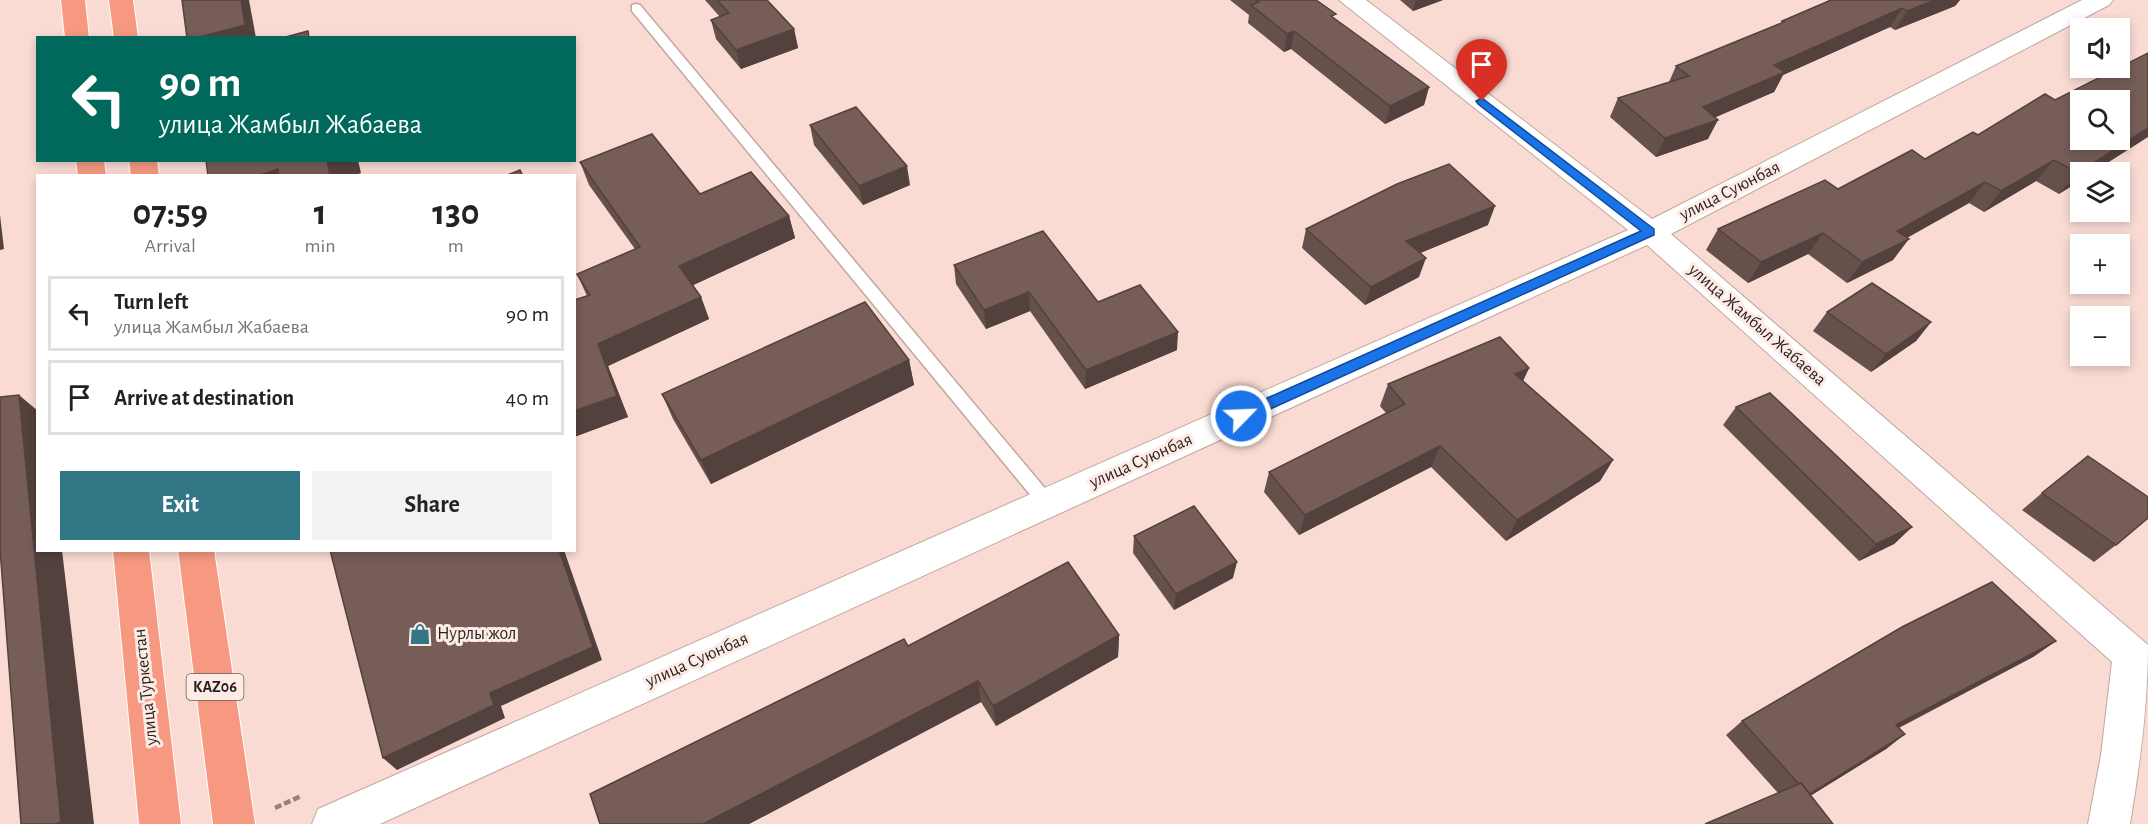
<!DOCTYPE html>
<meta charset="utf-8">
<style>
:root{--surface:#fff;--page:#f2f2f2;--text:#222;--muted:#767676;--line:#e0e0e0;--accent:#337787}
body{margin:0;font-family:"Alegreya Sans",sans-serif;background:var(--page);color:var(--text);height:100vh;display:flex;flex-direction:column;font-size:22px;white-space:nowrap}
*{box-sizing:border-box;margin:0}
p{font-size:20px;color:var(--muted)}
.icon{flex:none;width:33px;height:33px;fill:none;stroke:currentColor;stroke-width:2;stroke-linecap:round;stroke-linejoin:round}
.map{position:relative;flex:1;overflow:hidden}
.panel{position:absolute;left:36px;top:174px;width:540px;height:378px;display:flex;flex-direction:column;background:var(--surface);border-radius:0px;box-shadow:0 3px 9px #0003}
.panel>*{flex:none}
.guide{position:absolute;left:36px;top:36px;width:540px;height:126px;border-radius:0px;box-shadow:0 3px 9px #0003;background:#00695c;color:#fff;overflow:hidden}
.controls{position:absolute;left:2070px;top:18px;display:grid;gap:12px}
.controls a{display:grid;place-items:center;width:60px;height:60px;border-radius:0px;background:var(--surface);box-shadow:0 3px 9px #0003;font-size:30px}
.pin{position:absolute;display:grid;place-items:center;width:51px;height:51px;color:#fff;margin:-62px -26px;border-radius:50% 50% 50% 0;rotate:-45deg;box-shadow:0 0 6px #0007}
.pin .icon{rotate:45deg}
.me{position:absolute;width:66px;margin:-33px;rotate:66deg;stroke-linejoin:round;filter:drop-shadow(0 0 4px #0008)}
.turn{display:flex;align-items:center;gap:21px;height:126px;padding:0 24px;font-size:27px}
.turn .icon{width:78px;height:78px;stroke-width:2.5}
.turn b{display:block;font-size:42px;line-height:51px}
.eta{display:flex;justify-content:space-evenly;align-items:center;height:102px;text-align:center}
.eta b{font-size:36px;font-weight:600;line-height:42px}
.cta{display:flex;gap:12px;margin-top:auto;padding:12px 24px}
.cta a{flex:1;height:69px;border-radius:0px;background:var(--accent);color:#fff;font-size:24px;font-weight:600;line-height:69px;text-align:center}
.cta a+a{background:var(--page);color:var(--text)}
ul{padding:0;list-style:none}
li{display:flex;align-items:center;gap:18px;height:75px;margin:0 12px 9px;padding:0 12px;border:3px solid var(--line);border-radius:0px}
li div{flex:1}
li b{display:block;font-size:22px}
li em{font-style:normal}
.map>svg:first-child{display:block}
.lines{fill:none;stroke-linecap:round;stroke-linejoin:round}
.lane-casing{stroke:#c2a69f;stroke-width:3}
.street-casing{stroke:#c2a69f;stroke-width:2}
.highway-casing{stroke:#fff;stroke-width:2}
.path{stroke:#96817c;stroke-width:4.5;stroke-dasharray:7 3;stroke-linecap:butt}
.lane{fill:#fff;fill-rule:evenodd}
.street{fill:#fff;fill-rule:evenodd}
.highway{fill:#f69980;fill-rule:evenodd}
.wall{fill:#65504b}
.shaded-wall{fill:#53413d}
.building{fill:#765d57;stroke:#53413d;stroke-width:1.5;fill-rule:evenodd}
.route{fill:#1a73e8;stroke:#114b97;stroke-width:1.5}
.labels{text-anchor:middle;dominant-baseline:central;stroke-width:6;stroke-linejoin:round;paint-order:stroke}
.shield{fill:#fdebe6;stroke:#695c59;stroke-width:1.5}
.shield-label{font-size:16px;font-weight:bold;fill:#2a1f1c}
.street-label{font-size:18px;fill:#2a1f1c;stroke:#fdebe6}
.poi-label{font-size:18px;fill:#2a1f1c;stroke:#fdebe6;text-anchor:start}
</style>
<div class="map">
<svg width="2148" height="824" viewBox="0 0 2148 824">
<rect width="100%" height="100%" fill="#f9dbd3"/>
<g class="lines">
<defs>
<polygon id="lane" points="636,4 640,5 1053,498 1056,503 1053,508 1047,510 1041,508 632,11 632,5"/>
<path id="street" d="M1339,0H1366L1652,219L2082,0H2113L2109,5L1671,234L2148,645C2148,705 2140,764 2130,824H2088L2101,755L2112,662L1647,245L380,824H312L318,809L1628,230Z"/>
<g id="highway">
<polygon points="61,0 85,0 89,38 65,38"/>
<polygon points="109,0 133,0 138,38 114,38"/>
<polygon points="76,160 104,160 106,176 78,176"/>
<polygon points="129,160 157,160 159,176 131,176"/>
<polygon points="113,550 149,550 181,824 139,824"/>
<polygon points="178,550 214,550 255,824 213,824"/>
</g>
</defs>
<use href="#lane" class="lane-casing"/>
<use href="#street" class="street-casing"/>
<use href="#highway" class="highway-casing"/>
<polyline class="path" points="275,808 301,796"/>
<use href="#lane" class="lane"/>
<use href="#street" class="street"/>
<use href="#highway" class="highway"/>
</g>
<g class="wall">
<polygon points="705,0 767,0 794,29 798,48 741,69 716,39 711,20 720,17"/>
<polygon points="1230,0 1316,0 1335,19 1429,87 1424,105 1385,124 1291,49 1284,52 1248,23 1249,15"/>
<polygon points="1400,0 1443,0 1413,11"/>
<polygon points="1831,0 1960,0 1955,6 1895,30 1890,27 1783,75 1774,92 1715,117 1708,139 1656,157 1610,117 1618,98 1669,82 1676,66 1781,24 1782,21"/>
<polygon points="2055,100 2141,141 2059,194 2036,181 1984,212 1969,203 1907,238 1893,260 1847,283 1808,254 1748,283 1706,250 1718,229 1925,159"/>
<polygon points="810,125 910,185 863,205 814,145"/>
<polygon points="580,162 700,194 789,216 795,238 693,285 701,297 709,319 608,366 628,417 574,437 587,296 577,274 635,249 589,185"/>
<polygon points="1488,225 1420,253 1419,277 1365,305 1302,248 1306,229"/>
<polygon points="954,265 1098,302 1177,350 1085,389 1030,311 986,329 956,284"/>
<polygon points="1827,312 1931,322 1916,341 1871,372 1813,331"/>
<polygon points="909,360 914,385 711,484 673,419 662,394"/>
<polygon points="1529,368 1523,381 1613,460 1600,481 1506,541 1431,467 1299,535 1264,492 1269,472 1386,413 1380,406 1388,384"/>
<polygon points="1736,407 1912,527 1894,544 1859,561 1723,425"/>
<polygon points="2042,493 2116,545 2094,562 2022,510"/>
<polygon points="1134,536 1233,578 1174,610 1133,553"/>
<polygon points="1119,635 1118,657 996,726 981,702 749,824 908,646"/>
<polygon points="2056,641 2033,657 1899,728 1905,734 1886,749 1811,795 1778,793 1726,735 1742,721"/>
</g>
<g class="shaded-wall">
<polygon points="241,0 249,0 256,38 196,38"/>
<polygon points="1416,0 1443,0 1413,11"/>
<polygon points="1935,0 1960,0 1955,6 1895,30 1907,11"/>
<polygon points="1902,8 1890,27 1783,75 1774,92 1693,127 1703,107 1774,65"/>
<polygon points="794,29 798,48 741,69 736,50"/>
<polygon points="1294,31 1291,49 1284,52 1287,34"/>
<polygon points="1429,87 1424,105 1385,124 1390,106"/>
<polygon points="1718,120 1708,139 1656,157 1665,138"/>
<polygon points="2148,128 2148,137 2093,172 2080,172 2080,181 2059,194 2078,173"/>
<polygon points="327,160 358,160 361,173 353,176 330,176"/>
<polygon points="2054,160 2036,181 1984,212 2001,191"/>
<polygon points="907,166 910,185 863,205 859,186"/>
<polygon points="278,169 282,176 257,176"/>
<polygon points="1985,182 1969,203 1881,252 1897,231"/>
<polygon points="1495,206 1488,225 1401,261 1406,241"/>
<polygon points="0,215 4,249 0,250"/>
<polygon points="789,216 795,238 687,288 679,266"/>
<polygon points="1823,233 1808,254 1748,283 1761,262"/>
<polygon points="1909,239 1893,260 1847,283 1862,262"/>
<polygon points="1426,258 1419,277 1365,305 1371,287"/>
<polygon points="1029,292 1030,311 986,329 984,310"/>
<polygon points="701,297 709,319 608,366 628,417 574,437 574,411 598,344"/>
<polygon points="1931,322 1916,341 1871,372 1886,354"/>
<polygon points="1178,332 1177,350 1085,389 1086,370"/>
<polygon points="909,360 914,385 711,484 701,460"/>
<polygon points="1529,368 1519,389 1515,374"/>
<polygon points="19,395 38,411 38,550 62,550 94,824 56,824"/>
<polygon points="1440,446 1431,467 1299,535 1305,515"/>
<polygon points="1613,460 1600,481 1506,541 1517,520"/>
<polygon points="1912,527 1894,544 1859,561 1876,544"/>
<polygon points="559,550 564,550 602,660 501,706 505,718 397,770 383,758 490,693"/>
<polygon points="1237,562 1233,578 1174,610 1176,594"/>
<polygon points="1119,635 1118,657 996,726 993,706"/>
<polygon points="2056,641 2033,657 1876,739 1896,725"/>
<polygon points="978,681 981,702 749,824 703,824"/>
<polygon points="1905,734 1886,749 1791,808 1809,795"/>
</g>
<g class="building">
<polygon points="182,0 241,0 245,25 196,38 187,38"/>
<polygon points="717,0 767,0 794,29 736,50 711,20 729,13"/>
<polygon points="1256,0 1316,0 1336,14 1331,16 1429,87 1390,106 1294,31 1287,34 1251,5 1259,2"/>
<polygon points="1831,0 1935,0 1907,11 1902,8 1774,65 1785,72 1703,107 1718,120 1665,138 1618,98 1689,76 1676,66 1784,22 1782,21"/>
<polygon points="308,31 309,38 282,38"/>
<path d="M2148,53V128L2078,173L2054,160L2001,191L1985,182L1897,231L1909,239L1862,262L1823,233L1761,262L1718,229L1825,180L1838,189L1912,150L1925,159L1973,132L1978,135L2045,94L2055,100ZM2080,100H2120V140H2080Z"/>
<polygon points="856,107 907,166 859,186 810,125"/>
<polygon points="652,134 700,194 751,172 789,216 679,266 701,297 598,344 617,396 574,411 574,300 590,295 577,274 640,247 580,162"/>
<polygon points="206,160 327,160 330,176 279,176 278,169 257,176 208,176"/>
<polygon points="1449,164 1495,206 1406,241 1426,258 1371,287 1306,229 1397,184"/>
<polygon points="520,170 523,176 505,176"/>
<polygon points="1043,231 1098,302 1140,285 1178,332 1086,370 1029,292 984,310 954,265"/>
<polygon points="1872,283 1931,322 1886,354 1827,312"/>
<polygon points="865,302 909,360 701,460 662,394"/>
<polygon points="1500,337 1529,368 1515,374 1613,460 1517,520 1440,446 1305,515 1269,472 1405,404 1388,384"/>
<polygon points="1770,393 1912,527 1876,544 1736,407"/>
<polygon points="19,395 61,822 56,824 21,824 0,549 0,397"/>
<polygon points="2088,456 2148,497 2148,518 2116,545 2042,493"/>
<polygon points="1194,506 1237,562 1176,594 1134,536"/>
<polygon points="330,550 559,550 593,647 490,693 494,705 383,758"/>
<polygon points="1068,562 1119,635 993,706 978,681 703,824 600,824 590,794 904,639 908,646"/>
<polygon points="1992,582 2056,641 1896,725 1905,734 1810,794 1801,783 1799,784 1742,721 1902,627"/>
<polygon points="1801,783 1833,824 1705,824"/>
</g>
<polygon class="route" points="1482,98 1654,229 1654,235 1246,420 1236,420 1234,416 1236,412 1641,231 1478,104 1476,101"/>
<defs>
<symbol id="shop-bare" viewBox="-9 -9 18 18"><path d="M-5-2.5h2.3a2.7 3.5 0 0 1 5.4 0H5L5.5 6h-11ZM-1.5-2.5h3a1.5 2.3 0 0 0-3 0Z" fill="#337787" stroke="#fdebe6" stroke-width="2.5" paint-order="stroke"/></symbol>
</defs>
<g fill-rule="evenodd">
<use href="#shop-bare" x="405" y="619" width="30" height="30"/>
</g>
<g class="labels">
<rect class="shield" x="186.5" y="674" width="57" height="26" rx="4.5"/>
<g class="shield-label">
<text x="215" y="687">KАZ06</text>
</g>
<g class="street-label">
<text transform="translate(1730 191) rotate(-27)">улица Суюнбая</text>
<text transform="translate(1757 325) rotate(41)">улица Жамбыл Жабаева</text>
<text transform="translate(1141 461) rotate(-24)">улица Суюнбая</text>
<text transform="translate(697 660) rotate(-24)">улица Суюнбая</text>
<text transform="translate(146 687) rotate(-96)">улица Туркестан</text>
</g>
<g class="poi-label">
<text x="437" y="634">Нурлы жол</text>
</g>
</g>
</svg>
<div class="controls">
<a><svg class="icon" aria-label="sound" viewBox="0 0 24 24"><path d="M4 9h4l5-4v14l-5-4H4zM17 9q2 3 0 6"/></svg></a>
<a><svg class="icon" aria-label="search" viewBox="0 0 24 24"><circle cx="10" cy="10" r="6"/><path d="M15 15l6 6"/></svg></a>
<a><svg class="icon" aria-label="layers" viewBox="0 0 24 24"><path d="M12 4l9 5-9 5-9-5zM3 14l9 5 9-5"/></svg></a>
<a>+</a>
<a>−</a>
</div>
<div class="pin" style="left:1482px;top:101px;background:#d93025"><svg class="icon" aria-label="arrive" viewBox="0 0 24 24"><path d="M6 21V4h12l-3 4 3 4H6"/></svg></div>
<svg class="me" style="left:1241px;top:416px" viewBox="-20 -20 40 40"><circle r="17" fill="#1a73e8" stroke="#fff" stroke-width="3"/><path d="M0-11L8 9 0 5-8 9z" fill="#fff"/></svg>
<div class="guide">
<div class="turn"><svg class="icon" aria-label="left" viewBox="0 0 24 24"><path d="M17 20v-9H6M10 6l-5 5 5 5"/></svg><div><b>90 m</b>улица Жамбыл Жабаева</div></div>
</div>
<section class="panel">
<div class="eta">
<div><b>07:59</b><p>Arrival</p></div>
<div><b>1</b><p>min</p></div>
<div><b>130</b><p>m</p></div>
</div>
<ul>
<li><svg class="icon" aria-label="left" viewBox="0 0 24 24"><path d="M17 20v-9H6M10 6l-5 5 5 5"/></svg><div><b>Turn left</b><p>улица Жамбыл Жабаева</p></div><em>90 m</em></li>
<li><svg class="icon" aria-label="arrive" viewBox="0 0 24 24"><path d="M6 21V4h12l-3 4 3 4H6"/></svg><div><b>Arrive at destination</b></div><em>40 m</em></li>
</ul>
<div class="cta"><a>Exit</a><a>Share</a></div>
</section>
</div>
